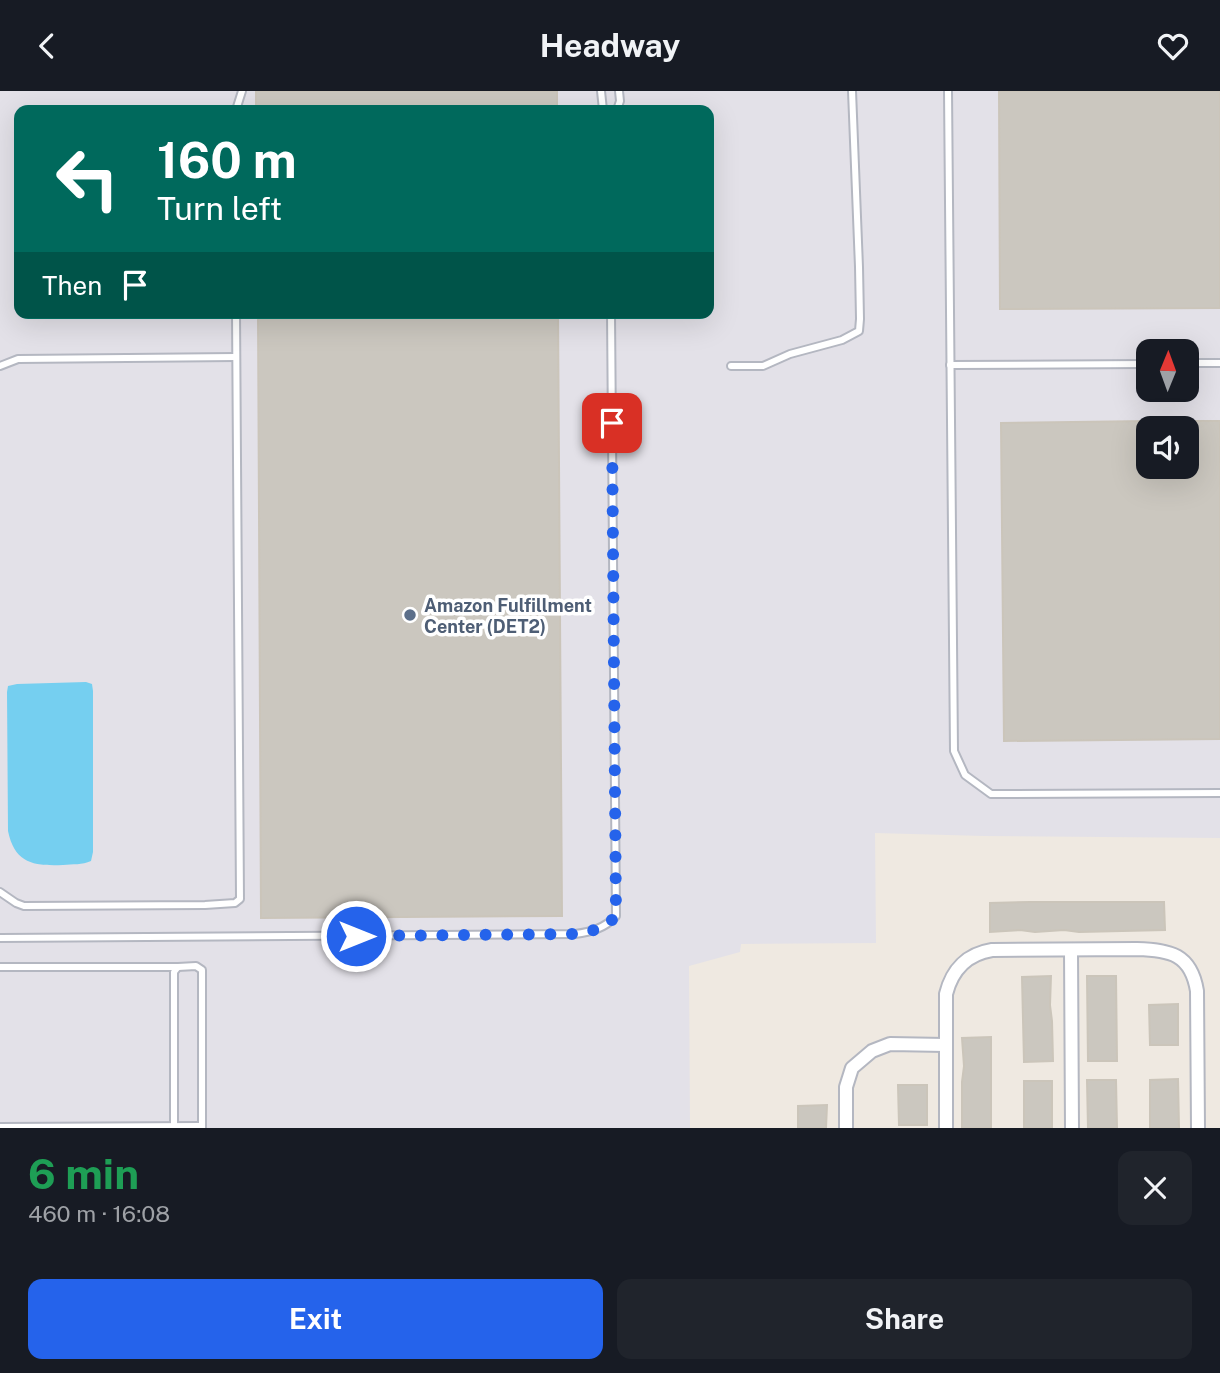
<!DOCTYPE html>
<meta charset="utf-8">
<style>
:root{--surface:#171b24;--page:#20242c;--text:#f1f3f6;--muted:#9ea1a6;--accent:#2563eb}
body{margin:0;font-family:"Public Sans",sans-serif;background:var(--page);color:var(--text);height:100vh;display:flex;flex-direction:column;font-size:26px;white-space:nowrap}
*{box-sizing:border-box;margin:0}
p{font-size:23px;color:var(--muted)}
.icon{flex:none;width:38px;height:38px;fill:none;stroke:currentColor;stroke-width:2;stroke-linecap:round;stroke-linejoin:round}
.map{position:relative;height:1037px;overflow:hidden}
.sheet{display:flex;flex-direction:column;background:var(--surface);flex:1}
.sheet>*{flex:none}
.top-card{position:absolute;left:14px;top:14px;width:700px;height:214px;border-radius:14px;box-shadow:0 7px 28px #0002;background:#00695c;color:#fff;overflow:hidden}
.needle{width:46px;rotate:1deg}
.fabs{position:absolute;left:1136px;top:248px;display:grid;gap:14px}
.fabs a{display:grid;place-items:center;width:63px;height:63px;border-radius:14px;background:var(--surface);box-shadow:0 7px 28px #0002;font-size:35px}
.pin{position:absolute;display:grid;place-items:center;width:60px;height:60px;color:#fff;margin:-30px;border-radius:14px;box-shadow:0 4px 10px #0006}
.me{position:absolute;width:77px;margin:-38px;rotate:90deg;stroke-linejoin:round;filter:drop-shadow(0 0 5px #0008)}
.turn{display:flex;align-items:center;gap:24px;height:147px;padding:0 28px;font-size:32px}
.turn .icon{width:91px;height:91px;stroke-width:2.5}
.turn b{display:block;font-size:49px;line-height:60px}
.then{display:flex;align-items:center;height:66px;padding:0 28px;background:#0003;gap:14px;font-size:26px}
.round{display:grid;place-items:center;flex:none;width:74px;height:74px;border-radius:14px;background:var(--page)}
.headline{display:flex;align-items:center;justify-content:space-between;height:119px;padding:0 28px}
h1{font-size:42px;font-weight:700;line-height:52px;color:#1e9e55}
.cta{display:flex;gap:14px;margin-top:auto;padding:14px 28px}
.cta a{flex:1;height:80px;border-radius:14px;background:var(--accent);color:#fff;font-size:28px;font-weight:700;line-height:80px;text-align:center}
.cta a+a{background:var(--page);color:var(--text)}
header{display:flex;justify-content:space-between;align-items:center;height:91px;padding:0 28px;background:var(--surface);font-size:32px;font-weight:700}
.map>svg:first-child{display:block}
.industrial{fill:#e3e1e8;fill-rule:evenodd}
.water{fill:#75cff0}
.building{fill:#cbc7bf;stroke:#cbc5ba;stroke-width:2}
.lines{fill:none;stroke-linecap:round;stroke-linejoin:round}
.service-casing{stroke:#b4b7c1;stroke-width:10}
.minor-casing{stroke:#b4b7c1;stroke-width:16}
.service{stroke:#fff;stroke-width:6}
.minor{stroke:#fff;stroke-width:12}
.route{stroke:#2563eb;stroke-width:12;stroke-dasharray:0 21.6}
.service-dot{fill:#5c6f8a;stroke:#fff;stroke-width:2.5}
.labels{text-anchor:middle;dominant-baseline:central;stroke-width:7;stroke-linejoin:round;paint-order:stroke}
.service-label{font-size:18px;font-weight:bold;fill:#4e5e75;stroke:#fff;text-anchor:start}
</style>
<header><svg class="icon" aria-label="back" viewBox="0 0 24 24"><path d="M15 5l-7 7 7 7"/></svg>Headway<svg class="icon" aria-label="heart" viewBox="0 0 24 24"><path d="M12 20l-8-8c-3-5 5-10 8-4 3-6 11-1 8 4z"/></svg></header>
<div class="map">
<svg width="1220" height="1037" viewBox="0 0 1220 1037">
<rect width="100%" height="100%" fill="#efe9e1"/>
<path class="industrial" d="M0,0H1220V747L984,745L875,742L876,852L741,853L740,861L689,875L690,1037H0ZM19,19H709V222H19ZM1148,261H1186V299H1148ZM1148,338H1186V376H1148Z"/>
<path class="water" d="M86,591L92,593L93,600V761L91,770C82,774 73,773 63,774C34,775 15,773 8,740L7,601L8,595L17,593Z"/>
<g class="building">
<rect x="256" y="0" width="301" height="19"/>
<polygon points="999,0 1220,0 1220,217 1000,218"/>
<polygon points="258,222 558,222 562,825 261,827"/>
<polygon points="1148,330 1148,376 1186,376 1186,330 1220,330 1220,648 1004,650 1001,332"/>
<polygon points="1030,811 1164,811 1165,839 1079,841 1064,839 1035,841 1020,839 990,841 990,812"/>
<polygon points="1051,885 1050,914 1052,930 1053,970 1024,971 1022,886"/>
<polygon points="1087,885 1116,885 1117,970 1088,970"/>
<polygon points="1178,913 1178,954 1150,954 1149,914"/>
<polygon points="991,946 991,1037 962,1037 962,991 964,975 962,947"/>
<polygon points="1178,988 1179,1037 1150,1037 1150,989"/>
<polygon points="1087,989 1116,989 1117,1037 1088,1037"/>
<rect x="1024" y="990" width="28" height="47"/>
<polygon points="898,994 927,994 927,1034 899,1034"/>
<polygon points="827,1014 826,1037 798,1037 798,1015"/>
</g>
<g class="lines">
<defs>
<g id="service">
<polyline points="601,0 603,19"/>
<polyline points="948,0 954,660 965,684 991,703 1220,702"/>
<polyline points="236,19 242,0"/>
<polyline points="617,19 620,10 619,0"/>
<polyline points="1186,272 1220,272"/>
<polyline points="950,274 1148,273"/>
<polyline points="0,275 18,268 236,266"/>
<polyline points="731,275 763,275 790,263 842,249 859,240 860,228 859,176 852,0"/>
<polyline points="0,801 16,812 24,815 205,814 235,812 240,808 236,222"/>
<path d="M0,847L575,843C591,841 605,837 616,825L611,222"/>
<polyline points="0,876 178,876"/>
<polyline points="174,1035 174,881 178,876 196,875 202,879 202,1037"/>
<polyline points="0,1036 202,1035"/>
</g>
<g id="minor">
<polyline points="1071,859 1072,1037"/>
<polyline points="846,1037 846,996 852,977 872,960 890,953 945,954"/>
<path d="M946,1037V903C952,879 967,863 992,859L1137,858C1170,859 1191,863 1197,900L1198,1037"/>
</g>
</defs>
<use href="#service" class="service-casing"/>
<use href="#minor" class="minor-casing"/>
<use href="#service" class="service"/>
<use href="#minor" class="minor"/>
</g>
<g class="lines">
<path class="route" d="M356,845L575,843C591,841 605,837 616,825L612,332"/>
</g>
<circle class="service-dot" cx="410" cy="524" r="7"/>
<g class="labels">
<g class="service-label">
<text x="424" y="514">Amazon Fulfillment<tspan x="424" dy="21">Center (DET2)</tspan></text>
</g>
</g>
</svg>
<div class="fabs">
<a><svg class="needle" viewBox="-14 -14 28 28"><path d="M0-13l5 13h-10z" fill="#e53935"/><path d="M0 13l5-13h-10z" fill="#9ea1a6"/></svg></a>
<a><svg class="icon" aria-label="sound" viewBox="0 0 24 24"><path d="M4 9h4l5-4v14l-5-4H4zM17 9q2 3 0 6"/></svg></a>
</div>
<div class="pin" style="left:612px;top:332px;background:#d93025"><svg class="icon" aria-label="arrive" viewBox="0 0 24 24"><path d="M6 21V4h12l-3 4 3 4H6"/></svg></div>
<svg class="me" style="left:356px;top:845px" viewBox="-20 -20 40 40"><circle r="17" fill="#2563eb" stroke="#fff" stroke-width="3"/><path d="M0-11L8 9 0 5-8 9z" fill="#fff"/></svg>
<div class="top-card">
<div class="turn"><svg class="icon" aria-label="left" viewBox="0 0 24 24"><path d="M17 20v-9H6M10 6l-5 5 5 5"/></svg><div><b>160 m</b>Turn left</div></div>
<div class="then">Then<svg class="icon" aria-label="arrive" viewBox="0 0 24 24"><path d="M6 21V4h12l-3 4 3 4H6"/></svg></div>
</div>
</div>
<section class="sheet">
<div class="headline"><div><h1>6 min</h1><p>460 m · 16:08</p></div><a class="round"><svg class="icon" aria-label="close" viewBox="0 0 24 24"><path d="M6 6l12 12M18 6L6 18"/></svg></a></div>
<div class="cta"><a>Exit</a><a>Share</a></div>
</section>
